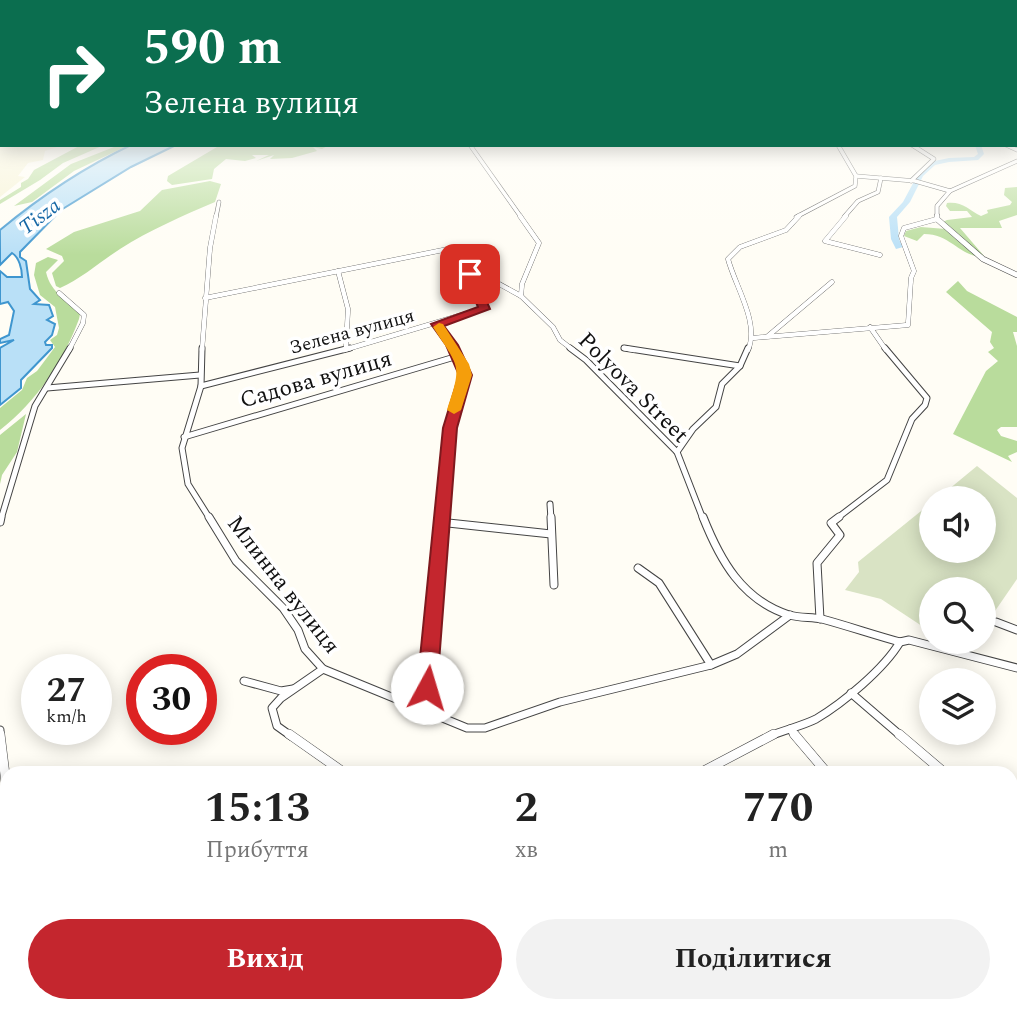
<!DOCTYPE html>
<html lang="uk">
<meta charset="utf-8">
<style>
:root{--surface:#fff;--page:#f2f2f2;--text:#222;--muted:#767676;--accent:#c4262e}
body{margin:0;font-family:Spectral,serif;background:var(--page);color:var(--text);height:100vh;display:flex;flex-direction:column;font-size:26px;white-space:nowrap}
*{box-sizing:border-box;margin:0}
p{font-size:23px;color:var(--muted)}
.icon{flex:none;width:38px;height:38px;fill:none;stroke:currentColor;stroke-width:2;stroke-linecap:round;stroke-linejoin:round}
.map{position:relative;flex:1;overflow:hidden}
.sheet{position:absolute;left:0px;top:766px;width:1018px;height:247px;display:flex;flex-direction:column;background:var(--surface);border-radius:21px 21px 0 0;box-shadow:0 4px 18px #0003}
.sheet>*{flex:none}
.top-card{position:absolute;left:0px;top:0px;width:1018px;height:147px;box-shadow:0 4px 18px #0003;background:#0b6e4f;color:#fff;overflow:hidden}
.controls{position:absolute;left:919px;top:486px;display:grid;gap:14px}
.controls a{display:grid;place-items:center;width:77px;height:77px;border-radius:50%;background:var(--surface);box-shadow:0 4px 18px #0003;font-size:35px}
.speed{position:absolute;left:21px;top:654px;display:flex;gap:14px;font-size:35px;font-weight:700;text-align:center}
.speed>*{display:grid;place-content:center;width:91px;height:91px;border-radius:50%;background:var(--surface);box-shadow:0 4px 18px #0003;line-height:1}
.speed small{font-size:18px;font-weight:400}
.speed .limit{border:10px solid #d22;background:#fff;color:#111}
.pin{position:absolute;display:grid;place-items:center;width:60px;height:60px;color:#fff;margin:-30px;border-radius:14px;box-shadow:0 4px 10px #0006}
.me{position:absolute;width:77px;margin:-38px;rotate:6deg;stroke-linejoin:round;filter:drop-shadow(0 0 5px #0008)}
.turn{display:flex;align-items:center;gap:24px;height:147px;padding:0 28px;font-size:32px}
.turn .icon{width:91px;height:91px;stroke-width:2.5}
.turn b{display:block;font-size:49px;line-height:60px}
.eta{display:flex;justify-content:space-evenly;align-items:center;height:119px;text-align:center}
.eta b{font-size:42px;font-weight:700;line-height:49px}
.action{display:flex;gap:14px;margin-top:auto;padding:14px 28px}
.action a{flex:1;height:80px;border-radius:42px;background:var(--accent);color:#fff;font-size:28px;font-weight:700;line-height:80px;text-align:center}
.action a+a{background:var(--page);color:var(--text)}
.map>svg:first-child{display:block}
.farmland{fill:#f6f3d4}
.forest{fill:#b9dc9c}
.cemetery{fill:#d9e3c4}
.water{fill:#b9e0f7;stroke:#3f96cf;stroke-width:2}
.lines{fill:none;stroke-linecap:round;stroke-linejoin:round}
.river{fill:#b9e0f7;fill-rule:evenodd}
.minor-far4-casing{stroke:#444;stroke-width:4.5}
.minor-far3-casing{stroke:#444;stroke-width:5}
.minor-far2-casing{stroke:#444;stroke-width:7}
.minor-far1-casing{stroke:#444;stroke-width:9}
.minor-casing{stroke:#444;stroke-width:10}
.tertiary-far1-casing{stroke:#444;stroke-width:4.5}
.tertiary-casing{stroke:#444;stroke-width:6}
.minor-far4{stroke:#fff;stroke-width:3.5}
.minor-far3{stroke:#fff;stroke-width:4.5}
.minor-far2{stroke:#fff;stroke-width:5}
.minor-far1{stroke:#fff;stroke-width:7}
.minor{stroke:#fff;stroke-width:9}
.tertiary-far1{stroke:#fff;stroke-width:3.5}
.tertiary{stroke:#fff;stroke-width:5}
.route{fill:#c4262e;stroke:#7f191e;stroke-width:2}
.slow{fill:#f59e0b}
.labels{text-anchor:middle;dominant-baseline:central;stroke-width:7;stroke-linejoin:round;paint-order:stroke}
.far-street-label{font-size:19px;fill:#111;stroke:#fff}
.far-water-label{font-size:21px;font-style:italic;fill:#1768a6;stroke:#fff}
.street-label{font-size:23px;fill:#111;stroke:#fff}
</style>
<div class="map">
<svg width="1017" height="1013" viewBox="0 0 1017 1013">
<rect width="100%" height="100%" fill="#fffdf5"/>
<polygon class="farmland" points="0,113 2,145 63,145 45,151 43,160 28,163 18,176 25,177 0,197"/>
<g class="forest">
<polygon points="81,145 104,145 63,163 40,180 0,204 0,200 21,187 21,183 28,179 34,170"/>
<polygon points="119,145 129,145 74,171 32,202 14,206 71,164"/>
<polygon points="234,145 329,145 322,149 313,147 317,151 292,158 270,159 274,155 256,161 269,155 252,155 256,158 245,161 226,159 214,169 212,179 172,185 167,181 168,176 217,147"/>
<path d="M210,181L221,184L215,202C182,216 150,230 120,249C101,261 81,279 60,288L56,286L52,273L64,261L62,256L46,249L74,232L140,211L162,190Z"/>
<path d="M1017,187V215L999,221L1002,228H960L984,256C961,259 952,234 924,234L917,241L904,236L906,231L921,227L946,229L943,222L947,220L972,217L967,211H950L946,206L947,203C962,201 969,210 981,216L988,213L987,210L1010,205L1012,202L1004,195L1005,188Z"/>
<path d="M48,257L58,260L46,272C51,294 67,298 80,314L79,319C63,362 37,401 0,430V408L22,390L27,378L37,371L55,347L50,340L57,335L59,328L55,307L40,295L34,275L36,263Z"/>
<polygon points="958,281 967,291 1017,317 1017,332 1013,332 1017,346 1017,427 1001,427 997,430 1001,436 1017,441 1017,452 1008,456 1012,462 953,434 986,371 998,361 988,352 994,348 990,342 992,332 946,292"/>
<polygon points="26,414 17,452 2,475 0,484 0,435"/>
<polygon points="0,810 7,820 7,1006 125,1006 128,1013 0,1013"/>
</g>
<polygon class="cemetery" points="977,466 1017,498 1017,579 984,627 984,590 931,590 931,632 881,599 845,590 859,572 858,562 931,503 931,551 984,551 984,499 937,499"/>
<path class="water" d="M131,145H176L131,167L61,210L20,252V257L26,261L30,289L40,300L34,304L49,305L53,316L47,320L55,324L52,335L45,342L46,345H52V348L21,380V388L0,405V348L14,340L0,343V339L9,335L14,311L8,302L0,304V271L7,277H22C22,269 19,257 12,253L0,265V230C41,196 83,168 131,145Z"/>
<g class="lines">
<polygon class="river" points="975,145 981,145 984,154 978,160 949,162 935,165 923,176 910,202 897,217 899,239 903,247 896,249 891,239 889,217 903,202 918,174 930,162 949,158 974,157 978,154"/>
<defs>
<g id="minor-far4">
<polyline points="470,145 521,217"/>
<polyline points="856,176 915,181 950,191"/>
<polyline points="911,181 934,159 912,145"/>
<polyline points="216,217 219,202"/>
<polyline points="796,217 855,186 856,176 838,145"/>
<polyline points="844,217 858,201 878,192 881,178"/>
</g>
<g id="minor-far3">
<polyline points="520,216 539,243 522,284 521,296 553,327 560,340 573,350"/>
<polyline points="846,216 825,241 880,255"/>
<polyline points="470,268 521,296"/>
<polyline points="338,271 348,309 346,348"/>
<polyline points="59,293 84,315 83,323 69,350"/>
<polyline points="205,298 458,247 470,268 470,274 485,308 344,350"/>
<polyline points="437,324 454,350"/>
<polyline points="870,327 886,350"/>
<polyline points="768,336 832,282"/>
<polyline points="753,338 908,325 911,278 914,271 901,236 904,228 937,219"/>
<polyline points="624,348 634,350"/>
<polyline points="202,350 210,248 216,216"/>
<path d="M748,350C760,323 735,286 728,259L740,247L786,230L799,216"/>
</g>
<g id="minor-far2">
<polyline points="202,348 201,386 182,448 188,484 210,519"/>
<polyline points="570,348 586,360 677,452 703,519"/>
<polyline points="624,348 740,366"/>
<polyline points="201,386 350,348"/>
<polyline points="47,388 200,375"/>
<polyline points="184,437 458,356"/>
<polyline points="677,452 693,429 716,407 722,384 740,366 748,348"/>
<polyline points="550,504 551,519"/>
<polyline points="1,519 35,406 70,348"/>
<polyline points="442,519 450,428 466,375 453,348"/>
<polyline points="836,519 887,480 912,419 925,405 927,398 885,348"/>
</g>
<g id="minor-far1">
<polyline points="209,517 236,561 283,608 298,630 305,649 323,669 467,728 485,728 560,702 711,665 737,654 790,615"/>
<polyline points="551,517 554,585"/>
<path d="M703,517C720,560 742,600 789,615C800,618 811,617 822,619C848,626 874,635 900,642L909,640L1017,668"/>
<polyline points="0,522 1,517"/>
<polyline points="439,522 551,534"/>
<polyline points="638,568 659,583 711,665"/>
<polyline points="820,619 817,563 840,535 831,523 839,517"/>
<polyline points="996,622 1017,630"/>
<polyline points="244,681 281,691 293,689"/>
<polyline points="851,693 901,736"/>
<polyline points="425,712 442,517"/>
<polyline points="790,729 796,736"/>
<polyline points="0,730 0,736"/>
<polyline points="291,736 277,726 272,708 281,698 323,669"/>
<path d="M770,736C784,730 802,726 816,719C843,703 884,669 900,642"/>
</g>
<g id="minor">
<polyline points="0,734 7,791"/>
<polyline points="289,734 346,774"/>
<polyline points="794,734 828,774"/>
<polyline points="899,734 946,774"/>
<polyline points="698,774 774,734"/>
<polyline points="1012,847 1017,852"/>
<polyline points="138,1006 140,1013"/>
</g>
<g id="tertiary-far1">
<polyline points="1006,145 1017,150"/>
<polyline points="937,217 937,206 950,191 1017,161"/>
</g>
<polyline id="tertiary" points="937,216 937,219 983,259 1017,275"/>
</defs>
<use href="#minor-far4" class="minor-far4-casing"/>
<use href="#minor-far3" class="minor-far3-casing"/>
<use href="#minor-far2" class="minor-far2-casing"/>
<use href="#minor-far1" class="minor-far1-casing"/>
<use href="#minor" class="minor-casing"/>
<use href="#tertiary-far1" class="tertiary-far1-casing"/>
<use href="#tertiary" class="tertiary-casing"/>
<use href="#minor-far4" class="minor-far4"/>
<use href="#minor-far3" class="minor-far3"/>
<use href="#minor-far2" class="minor-far2"/>
<use href="#minor-far1" class="minor-far1"/>
<use href="#minor" class="minor"/>
<use href="#tertiary-far1" class="tertiary-far1"/>
<use href="#tertiary" class="tertiary"/>
</g>
<linearGradient id="sky" x2="0" y2="1"><stop stop-color="#95c6ee"/><stop offset="0.44" stop-color="#fffefa"/><stop offset="1" stop-color="#fffefa" stop-opacity="0"/></linearGradient>
<rect width="1017" height="255" fill="url(#sky)"/>
<polygon class="route" points="470,271 475,274 490,309 444,326 458,345 472,375 457,428 437,688 434,693 427,696 420,693 417,688 443,428 459,375 446,345 431,324 478,307 464,274"/>
<path class="slow" d="M439,323L443,324L469,364L472,375L461,410L454,414L447,410C463,363 459,368 433,327Z"/>
<g class="labels">
<g class="far-street-label">
<text transform="translate(352 332) rotate(-15)">Зелена вулиця</text>
</g>
<g class="far-water-label">
<text transform="translate(40 217) rotate(-37)">Tisza</text>
</g>
<g class="street-label">
<text transform="translate(316 380) rotate(-16)">Садова вулиця</text>
<text transform="translate(633 388) rotate(45)">Polyova Street</text>
<text transform="translate(283 585) rotate(52)">Млинна вулиця</text>
</g>
</g>
</svg>
<div class="controls">
<a><svg class="icon" aria-label="sound" viewBox="0 0 24 24"><path d="M4 9h4l5-4v14l-5-4H4zM17 9q2 3 0 6"/></svg></a>
<a><svg class="icon" aria-label="search" viewBox="0 0 24 24"><circle cx="10" cy="10" r="6"/><path d="M15 15l6 6"/></svg></a>
<a><svg class="icon" aria-label="layers" viewBox="0 0 24 24"><path d="M12 4l9 5-9 5-9-5zM3 14l9 5 9-5"/></svg></a>
</div>
<div class="speed"><div>27<small>km/h</small></div><div class="limit">30</div></div>
<div class="pin" style="left:470px;top:274px;background:#d93025"><svg class="icon" aria-label="arrive" viewBox="0 0 24 24"><path d="M6 21V4h12l-3 4 3 4H6"/></svg></div>
<svg class="me" style="left:427px;top:688px" viewBox="-20 -20 40 40"><circle r="19" fill="#fff"/><path d="M0-13L10 11 0 6-10 11z" fill="#c4262e"/></svg>
<div class="top-card">
<div class="turn"><svg class="icon" aria-label="right" viewBox="0 0 24 24"><path d="M7 20v-9h11M14 6l5 5-5 5"/></svg><div><b>590 m</b>Зелена вулиця</div></div>
</div>
<section class="sheet">
<div class="eta">
<div><b>15:13</b><p>Прибуття</p></div>
<div><b>2</b><p>хв</p></div>
<div><b>770</b><p>m</p></div>
</div>
<div class="action"><a>Вихід</a><a>Поділитися</a></div>
</section>
</div>
